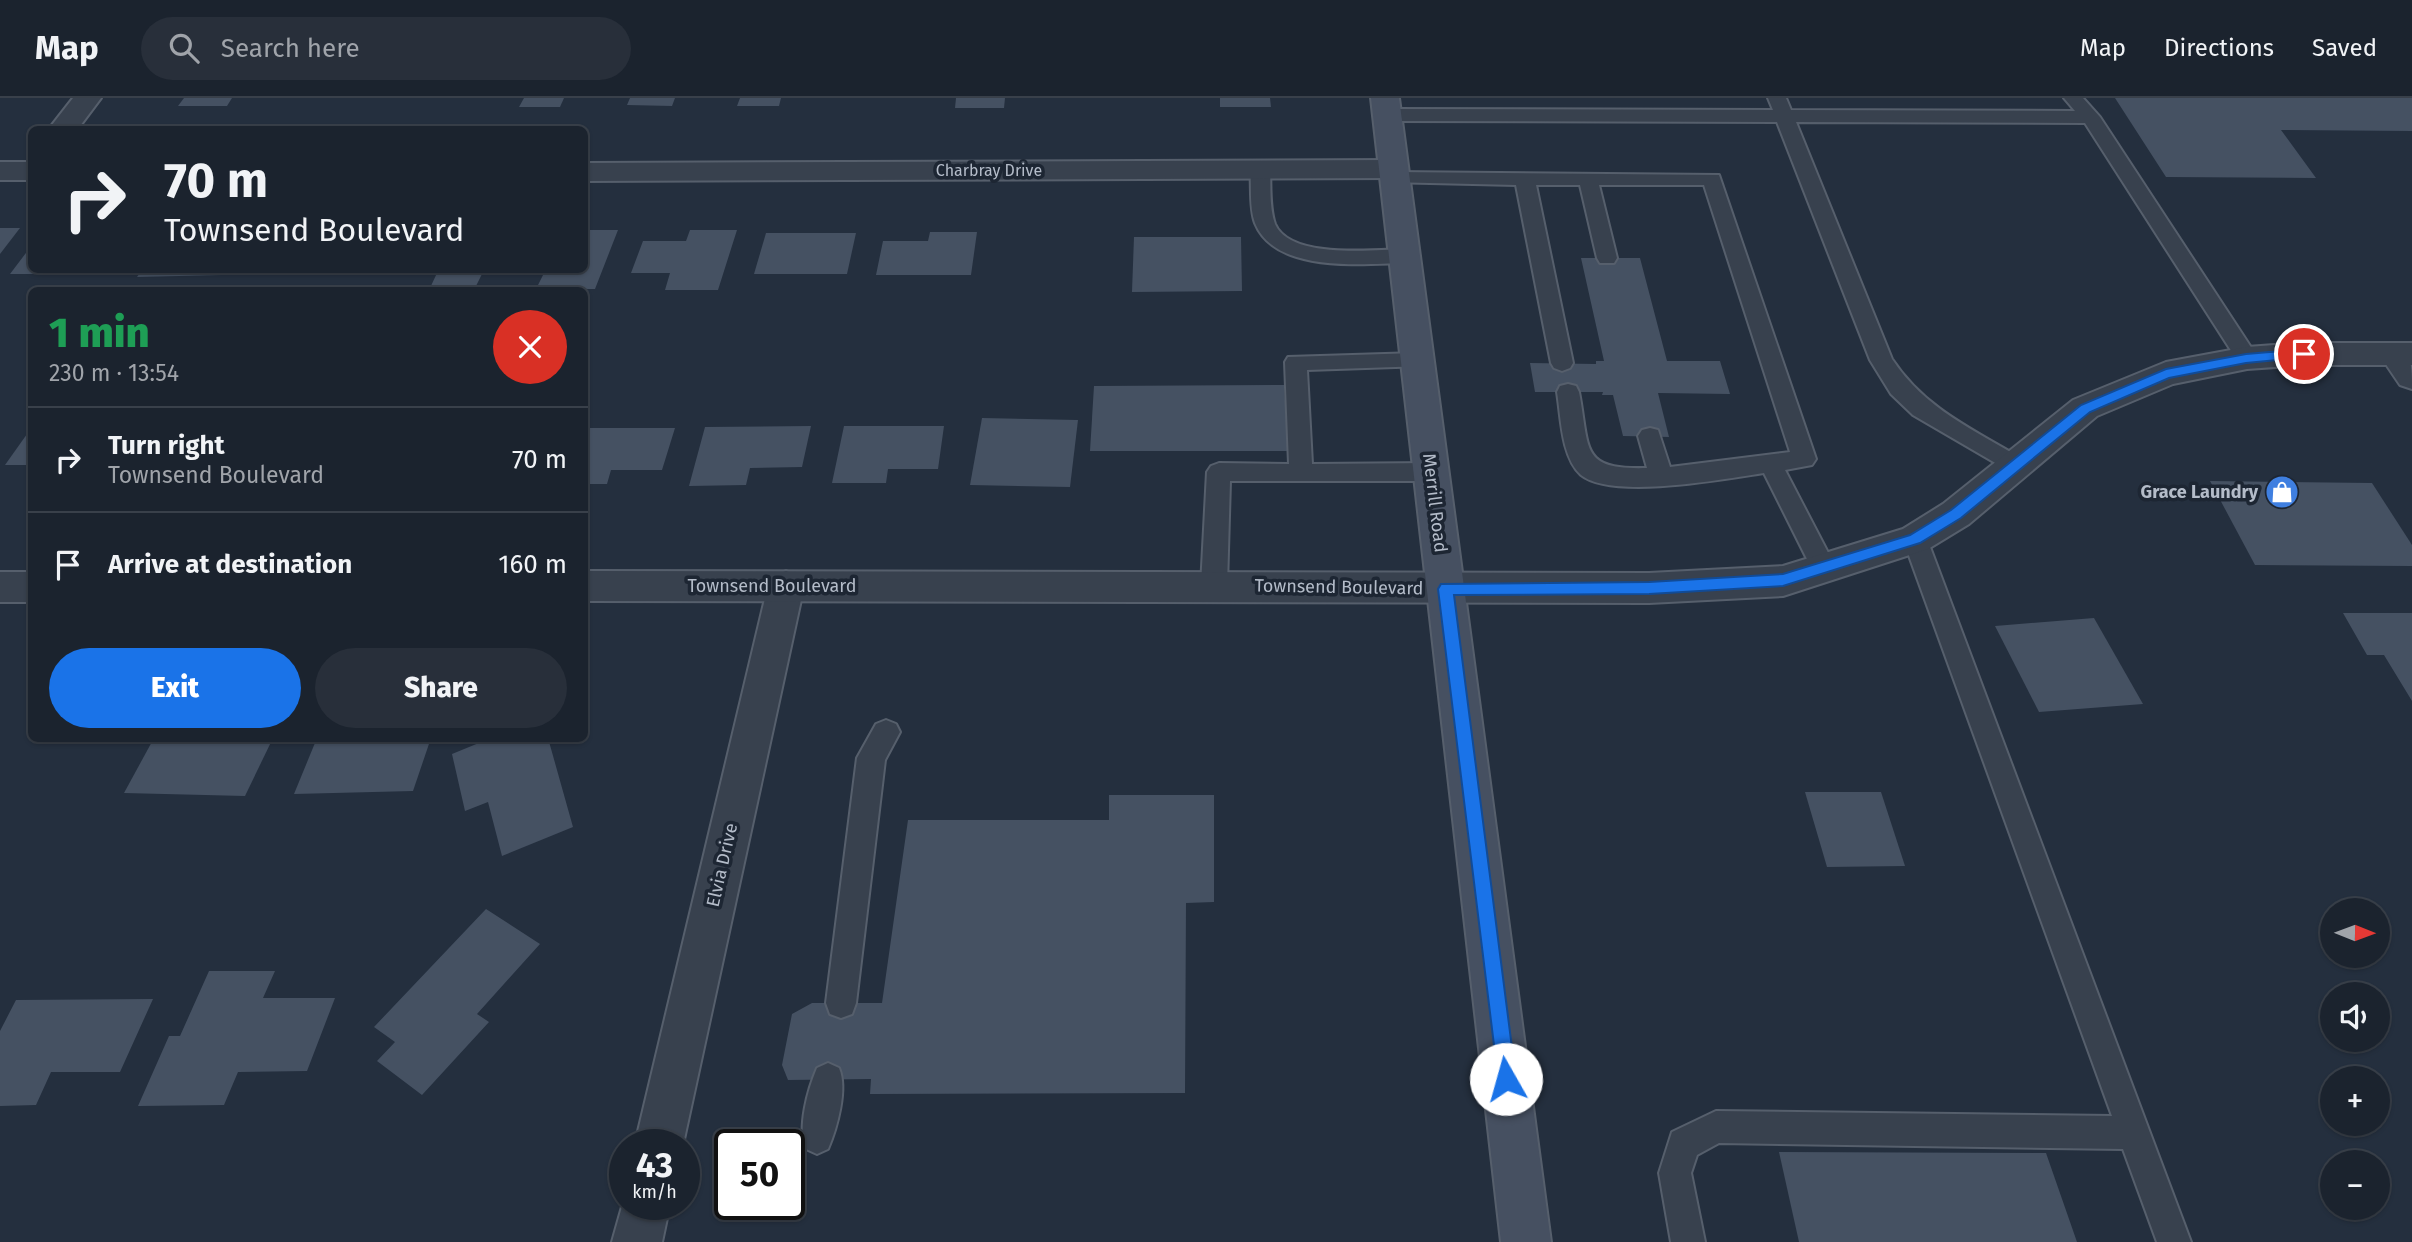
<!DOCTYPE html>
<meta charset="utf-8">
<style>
:root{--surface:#1b232e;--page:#282f3a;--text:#f1f3f6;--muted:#a0a4aa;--line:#39404a;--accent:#1a73e8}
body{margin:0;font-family:"Fira Sans",sans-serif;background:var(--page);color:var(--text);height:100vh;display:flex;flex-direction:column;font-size:26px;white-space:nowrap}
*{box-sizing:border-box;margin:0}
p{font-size:23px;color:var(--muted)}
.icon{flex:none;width:38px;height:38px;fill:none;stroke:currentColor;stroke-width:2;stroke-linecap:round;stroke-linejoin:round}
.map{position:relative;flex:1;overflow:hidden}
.panel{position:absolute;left:28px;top:189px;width:560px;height:455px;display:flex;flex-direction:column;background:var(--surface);border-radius:10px;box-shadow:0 2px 5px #0004,0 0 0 2px var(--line)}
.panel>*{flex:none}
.banner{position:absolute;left:28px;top:28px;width:560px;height:147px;border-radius:10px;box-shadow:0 2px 5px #0004,0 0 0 2px var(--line);background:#1b232e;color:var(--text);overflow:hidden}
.needle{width:46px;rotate:91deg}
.fabs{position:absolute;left:2320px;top:800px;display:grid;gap:14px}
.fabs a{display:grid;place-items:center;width:70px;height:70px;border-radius:50%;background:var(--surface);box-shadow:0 2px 5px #0004,0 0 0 2px var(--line);font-size:35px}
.speed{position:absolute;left:609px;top:1031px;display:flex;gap:14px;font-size:35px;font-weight:700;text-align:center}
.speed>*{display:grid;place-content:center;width:91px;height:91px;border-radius:50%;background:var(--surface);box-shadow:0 2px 5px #0004,0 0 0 2px var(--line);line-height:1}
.speed small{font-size:18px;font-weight:400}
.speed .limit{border:4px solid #111;border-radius:10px;background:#fff;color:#111}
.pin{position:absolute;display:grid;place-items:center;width:60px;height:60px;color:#fff;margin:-30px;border:4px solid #fff;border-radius:50%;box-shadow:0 2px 7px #0007}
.me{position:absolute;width:77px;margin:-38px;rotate:353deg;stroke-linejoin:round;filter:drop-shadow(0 0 5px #0008)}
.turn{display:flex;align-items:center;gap:24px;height:147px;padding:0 21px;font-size:32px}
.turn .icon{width:91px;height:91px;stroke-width:2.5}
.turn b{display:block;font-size:49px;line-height:60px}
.round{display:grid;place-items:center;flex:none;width:74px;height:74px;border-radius:37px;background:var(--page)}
.headline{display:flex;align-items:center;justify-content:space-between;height:119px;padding:0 21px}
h1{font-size:42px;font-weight:800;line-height:52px;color:#1e9e55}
.cta{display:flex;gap:14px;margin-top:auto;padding:14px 21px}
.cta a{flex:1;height:80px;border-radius:42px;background:var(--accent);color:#fff;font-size:28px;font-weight:800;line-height:80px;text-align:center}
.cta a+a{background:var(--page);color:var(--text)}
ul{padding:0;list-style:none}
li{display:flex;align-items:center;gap:21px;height:105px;padding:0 21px;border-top:2px solid var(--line)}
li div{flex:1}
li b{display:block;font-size:26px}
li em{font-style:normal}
header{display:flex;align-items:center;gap:42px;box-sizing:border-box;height:98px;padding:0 35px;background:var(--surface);border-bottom:2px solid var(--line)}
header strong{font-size:33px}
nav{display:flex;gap:38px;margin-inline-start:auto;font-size:24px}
.search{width:490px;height:63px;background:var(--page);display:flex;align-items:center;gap:18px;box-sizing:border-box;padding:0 24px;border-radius:38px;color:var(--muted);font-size:26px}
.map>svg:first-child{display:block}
.building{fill:#455162}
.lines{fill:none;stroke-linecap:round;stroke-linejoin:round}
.service-casing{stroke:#565f6c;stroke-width:4}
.minor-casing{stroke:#565f6c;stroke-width:4}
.tertiary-casing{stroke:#565f6c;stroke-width:4}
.secondary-casing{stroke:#565f6c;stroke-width:4}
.service{fill:#38414e;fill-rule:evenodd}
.minor{fill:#38414e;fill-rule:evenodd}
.tertiary{fill:#38414e;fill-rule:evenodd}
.secondary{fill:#465061;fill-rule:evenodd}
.route{fill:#1a73e8;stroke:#114b97;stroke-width:2}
.labels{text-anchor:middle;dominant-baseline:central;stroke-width:7;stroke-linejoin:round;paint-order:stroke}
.far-street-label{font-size:16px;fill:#b4bcc9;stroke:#1d2633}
.poi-label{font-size:18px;font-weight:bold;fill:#b4bcc9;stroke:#1d2633;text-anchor:end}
.street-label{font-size:18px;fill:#b4bcc9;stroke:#1d2633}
</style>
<header>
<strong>Map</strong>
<div class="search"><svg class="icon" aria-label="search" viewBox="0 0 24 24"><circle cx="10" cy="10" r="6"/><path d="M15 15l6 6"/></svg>Search here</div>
<nav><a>Map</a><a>Directions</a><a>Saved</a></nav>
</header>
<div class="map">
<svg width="2412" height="1144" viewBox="0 0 2412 1144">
<rect width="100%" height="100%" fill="#242f3e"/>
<g class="building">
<polygon points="184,0 232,0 227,8 178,8"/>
<polygon points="524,0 564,0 560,9 519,9"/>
<polygon points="630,0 675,0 672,8 627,7"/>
<polygon points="740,0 781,0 779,8 737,8"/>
<polygon points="956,0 1005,0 1004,10 955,10"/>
<polygon points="1220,0 1270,0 1271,9 1220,9"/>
<polygon points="2115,0 2412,0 2412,33 2281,32 2316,80 2166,79"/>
<polygon points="0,130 20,130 0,156"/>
<polygon points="584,132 618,132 595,191 536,191 543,177 498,177 501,172 584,172"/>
<polygon points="690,132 737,132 718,192 665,192 670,175 631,175 643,143 686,143"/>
<polygon points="930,134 977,134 971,177 876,177 883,143 928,143"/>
<polygon points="766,135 856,135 847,176 754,176"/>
<polygon points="1134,139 1241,139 1242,193 1132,194"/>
<polygon points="32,147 32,172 108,172 105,176 10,176"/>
<polygon points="1581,160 1640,160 1667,263 1720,263 1730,296 1658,295 1669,339 1623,338 1613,297 1602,297 1603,294 1535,294 1530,265 1596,266 1596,263 1604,263"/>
<polygon points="142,172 225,172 222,177 137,179"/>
<polygon points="264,172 357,172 354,177 262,174"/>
<polygon points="387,172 484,172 475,190 430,190 437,175 385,175"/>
<polygon points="1284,287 1288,353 1090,353 1094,288"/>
<polygon points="982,320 1078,322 1070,389 970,387"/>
<polygon points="811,328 802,369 750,370 746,387 689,388 705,329"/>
<polygon points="844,328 944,328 938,371 888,371 886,385 832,385"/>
<polygon points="32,329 32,367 5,367"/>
<polygon points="584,330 675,330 662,372 611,372 607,386 584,386"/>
<polygon points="2210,383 2372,385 2412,447 2412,468 2255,467"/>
<polygon points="2343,515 2412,515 2412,603 2384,557 2367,557"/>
<polygon points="2094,520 2143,606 2039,614 1995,528"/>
<polygon points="154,640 273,640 245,698 124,695"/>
<polygon points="317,640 431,640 413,693 294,696"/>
<polygon points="491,640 548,640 573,729 502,758 488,704 465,713 452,656"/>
<polygon points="1805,694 1881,694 1905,768 1827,769"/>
<polygon points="1109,697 1214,697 1214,804 1186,805 1185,995 870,996 871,981 788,982 782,967 792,916 812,905 882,905 908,722 1109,722"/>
<polygon points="486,811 540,846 477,916 489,924 422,997 377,963 395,944 374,929"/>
<polygon points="209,873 275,873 263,900 335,900 307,973 238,974 224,1007 138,1008 169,938 180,938"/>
<polygon points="153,901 120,974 51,974 36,1007 0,1008 0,933 16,902"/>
<polygon points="1779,1054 2046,1055 2077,1144 1799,1144"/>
</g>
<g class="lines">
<defs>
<g id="service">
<path d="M1768,0H1786L1791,12L2075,13L2064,0H2083L2100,19L2258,260L2255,265L2247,268L2239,265L2085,25L1796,24L1892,261C1925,311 1974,332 2024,362L2028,368L2024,374L2016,377L1913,317L1891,296L1870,262L1777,24L1387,23L1378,17L1387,11L1773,12Z"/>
<path d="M1260,65L1267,67L1270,71C1271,88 1269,109 1275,126C1290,161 1372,152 1404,151L1411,153L1414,158L1411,163L1404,165C1360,166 1275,175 1255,125C1249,109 1252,88 1250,71L1253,67Z"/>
<path d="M1394,74L1719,77L1816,361L1812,367L1785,372L1836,470L1833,477L1824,480L1815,477L1764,375C1725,381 1612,402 1581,377C1561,359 1561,318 1557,294L1560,288L1568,286L1576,288L1579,294C1590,351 1579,372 1647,370L1638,338L1642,332L1650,330L1658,332L1670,369L1790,354L1704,87H1599L1617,160L1614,165H1600L1597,160L1580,87H1536L1573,265L1570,270L1562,273L1554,270L1551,265L1516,87L1387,84L1384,80L1387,76Z"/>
<polygon points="1417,255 1425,258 1428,263 1425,268 1307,272 1312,366 1432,365 1440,368 1444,374 1440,380 1432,383 1230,383 1227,488 1223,495 1214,498 1205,495 1201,488 1207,374 1211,368 1219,365 1289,366 1285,264 1288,259"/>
<polygon points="1915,432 1924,434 1927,441 2191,1144 2157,1144 2123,1051 1719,1045 1697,1057 1691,1075 1705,1144 1671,1144 1659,1075 1672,1034 1716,1013 2112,1018 1903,441 1906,434"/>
<polygon points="886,622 896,626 900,634 885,662 856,905 852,916 841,920 830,916 826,905 857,660 876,626"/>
<path d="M828,965L839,970C848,991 837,1030 828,1051L817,1056L806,1051C797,1030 808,991 817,970Z"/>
</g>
<g id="minor">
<polygon points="73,0 101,0 77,32 48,32"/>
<polygon points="1393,62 1403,65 1407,71 1403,77 1393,80 584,83 584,65"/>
<rect x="0" y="64" width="32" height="18"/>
<path d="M2395,245C2412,252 2412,270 2412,291L2400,287L2379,256L2384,248Z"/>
<polygon points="786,473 799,478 804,488 683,1046 635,1046 768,488 773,478"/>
<polygon points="625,1098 625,1106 670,1106 662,1144 612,1144"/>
</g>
<g id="tertiary">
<polygon points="2304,245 2412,245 2412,267 2304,267 2247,271 2173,286 2097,318 1969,426 1928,451 1783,498 1649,505 584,503 584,473 1649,475 1783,468 1903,431 1943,406 2073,302 2166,264 2247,249"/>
<rect x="0" y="474" width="32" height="30"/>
</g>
<polygon id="secondary" points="1371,0 1399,0 1551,1144 1501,1144"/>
</defs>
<use href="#service" class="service-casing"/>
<use href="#minor" class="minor-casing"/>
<use href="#tertiary" class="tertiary-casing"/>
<use href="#secondary" class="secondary-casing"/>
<use href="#service" class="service"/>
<use href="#minor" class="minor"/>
<use href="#tertiary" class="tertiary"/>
<use href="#secondary" class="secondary"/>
</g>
<polygon class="route" points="2304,251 2308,252 2308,259 2246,265 2169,280 2090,314 1961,420 1920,445 1783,488 1649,496 1454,497 1516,981 1513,988 1506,991 1499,988 1438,491 1441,486 1649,484 1783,476 1910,437 1951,412 2081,307 2166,271 2246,256"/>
<defs>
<symbol id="shop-disc" viewBox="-11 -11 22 22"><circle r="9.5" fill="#3f7fe0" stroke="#1d2633"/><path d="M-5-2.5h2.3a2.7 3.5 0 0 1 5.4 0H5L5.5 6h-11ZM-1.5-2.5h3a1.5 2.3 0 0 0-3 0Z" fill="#fff"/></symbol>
</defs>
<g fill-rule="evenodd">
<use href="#shop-disc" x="2263" y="375" width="38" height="38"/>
</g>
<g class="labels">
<g class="far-street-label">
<text x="989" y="72">Charbray Drive</text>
</g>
<g class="poi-label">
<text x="2258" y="394">Grace Laundry</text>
</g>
<g class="street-label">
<text transform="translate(1435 405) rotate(83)">Merrill Road</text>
<text x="772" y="488">Townsend Boulevard</text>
<text transform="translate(1339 489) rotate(1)">Townsend Boulevard</text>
<text transform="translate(722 767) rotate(-77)">Elvia Drive</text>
</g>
</g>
</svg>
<div class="fabs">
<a><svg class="needle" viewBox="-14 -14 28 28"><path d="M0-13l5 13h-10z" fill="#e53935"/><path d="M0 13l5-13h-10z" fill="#a0a4aa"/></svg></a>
<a><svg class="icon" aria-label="sound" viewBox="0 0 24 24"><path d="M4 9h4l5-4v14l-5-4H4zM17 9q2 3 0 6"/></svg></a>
<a>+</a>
<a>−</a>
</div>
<div class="speed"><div>43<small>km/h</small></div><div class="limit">50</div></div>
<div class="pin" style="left:2304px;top:256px;background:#d93025"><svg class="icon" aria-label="arrive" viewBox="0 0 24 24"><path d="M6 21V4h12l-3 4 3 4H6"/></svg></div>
<svg class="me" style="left:1506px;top:981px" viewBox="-20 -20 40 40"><circle r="19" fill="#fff"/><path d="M0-13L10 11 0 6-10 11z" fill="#1a73e8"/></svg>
<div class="banner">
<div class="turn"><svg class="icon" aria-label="right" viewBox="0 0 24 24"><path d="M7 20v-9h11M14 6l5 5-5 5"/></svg><div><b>70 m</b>Townsend Boulevard</div></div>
</div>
<section class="panel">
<div class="headline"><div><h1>1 min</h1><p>230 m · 13:54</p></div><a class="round" style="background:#d93025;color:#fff"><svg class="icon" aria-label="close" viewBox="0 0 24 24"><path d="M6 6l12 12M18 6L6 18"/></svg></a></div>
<ul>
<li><svg class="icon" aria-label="right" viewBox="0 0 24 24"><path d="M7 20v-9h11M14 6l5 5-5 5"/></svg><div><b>Turn right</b><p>Townsend Boulevard</p></div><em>70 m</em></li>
<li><svg class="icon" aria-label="arrive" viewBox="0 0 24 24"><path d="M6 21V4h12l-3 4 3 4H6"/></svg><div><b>Arrive at destination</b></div><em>160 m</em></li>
</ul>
<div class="cta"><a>Exit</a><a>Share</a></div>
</section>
</div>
